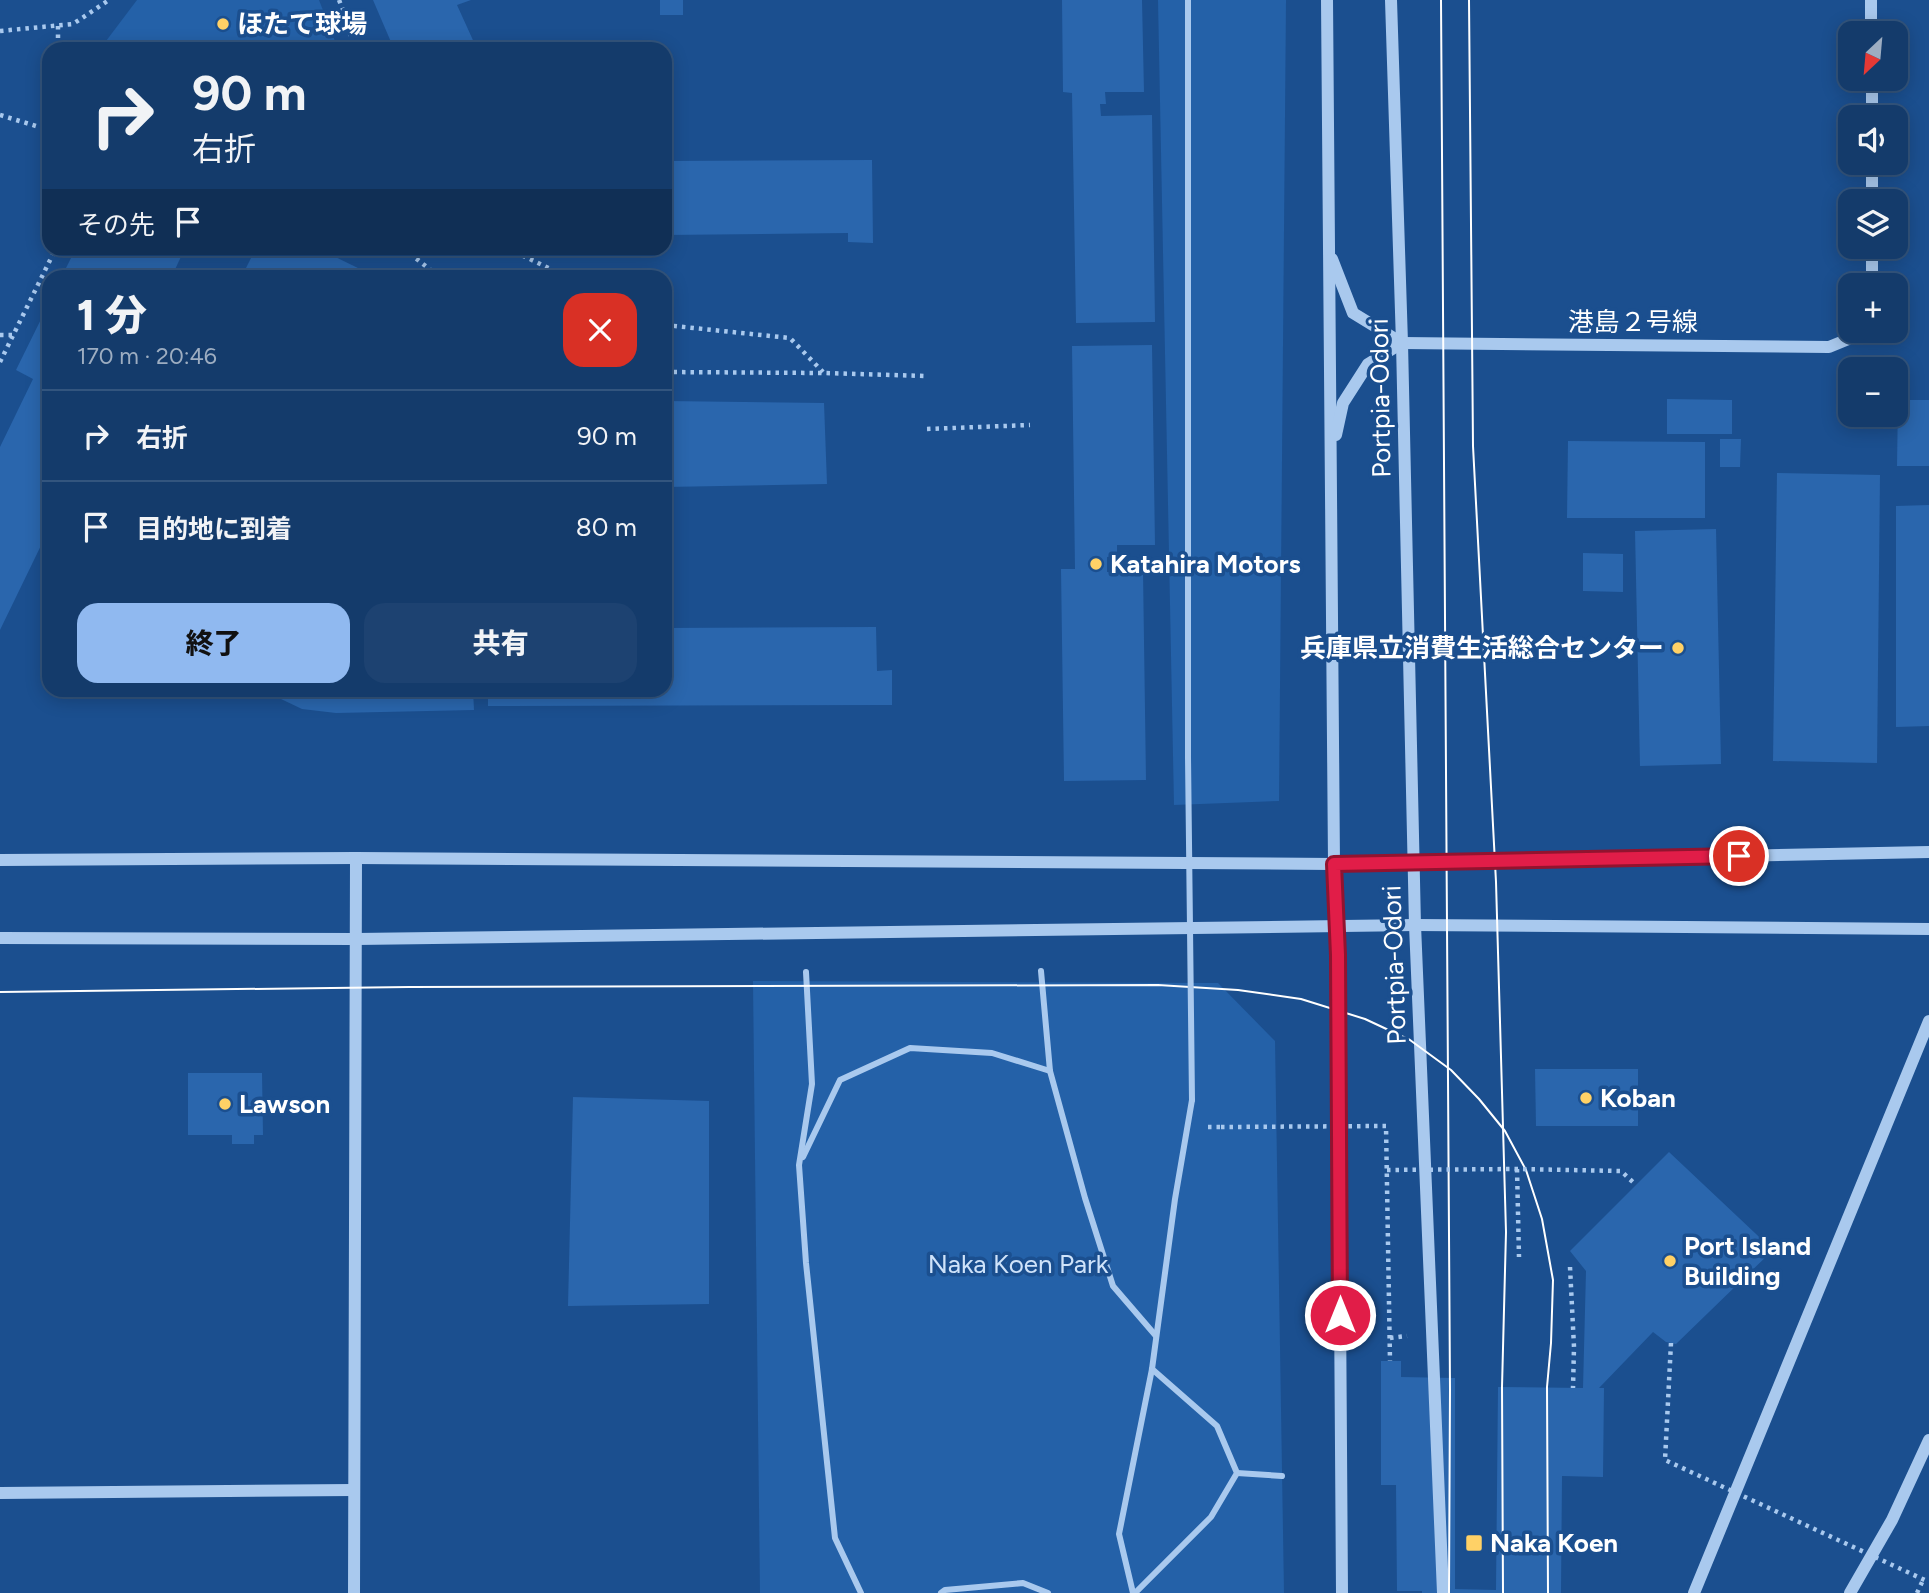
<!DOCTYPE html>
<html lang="ja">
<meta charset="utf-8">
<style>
:root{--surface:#143b6b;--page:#1d4271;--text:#f1f3f6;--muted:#9dadc1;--line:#33557e;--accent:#90b9f0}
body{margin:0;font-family:Figtree,"Noto Sans JP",sans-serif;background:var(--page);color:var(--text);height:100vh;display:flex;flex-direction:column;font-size:26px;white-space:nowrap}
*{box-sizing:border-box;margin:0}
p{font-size:23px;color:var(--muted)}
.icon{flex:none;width:38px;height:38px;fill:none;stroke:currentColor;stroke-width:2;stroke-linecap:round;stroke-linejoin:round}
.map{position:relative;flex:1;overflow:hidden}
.details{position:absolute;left:42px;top:270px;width:630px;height:427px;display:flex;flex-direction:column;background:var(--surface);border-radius:21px;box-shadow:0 4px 18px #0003,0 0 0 2px var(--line)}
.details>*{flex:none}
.hud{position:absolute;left:42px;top:42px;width:630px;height:214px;border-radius:21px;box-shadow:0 4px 18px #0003,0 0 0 2px var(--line);background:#143b6b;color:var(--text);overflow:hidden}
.needle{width:46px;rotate:206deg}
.controls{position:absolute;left:1838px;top:21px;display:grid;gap:14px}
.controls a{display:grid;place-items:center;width:70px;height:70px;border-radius:14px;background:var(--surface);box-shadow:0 4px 18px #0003,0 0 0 2px var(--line);font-size:35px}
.pin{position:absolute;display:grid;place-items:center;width:60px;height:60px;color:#fff;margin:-30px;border:4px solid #fff;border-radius:50%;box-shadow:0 2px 7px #0007}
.me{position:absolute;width:77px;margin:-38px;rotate:0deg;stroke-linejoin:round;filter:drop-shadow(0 0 5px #0008)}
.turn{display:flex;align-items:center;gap:24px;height:147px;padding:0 35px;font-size:32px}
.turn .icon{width:91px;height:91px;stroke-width:2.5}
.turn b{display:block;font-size:49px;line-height:60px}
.then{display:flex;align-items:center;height:66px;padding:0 35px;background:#0003;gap:14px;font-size:26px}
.round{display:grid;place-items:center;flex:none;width:74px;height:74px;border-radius:21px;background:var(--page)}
.summary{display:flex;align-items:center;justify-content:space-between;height:119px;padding:0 35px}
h1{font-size:42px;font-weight:800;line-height:52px}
.primary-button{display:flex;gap:14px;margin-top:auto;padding:14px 35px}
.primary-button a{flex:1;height:80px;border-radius:21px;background:var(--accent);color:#111;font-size:28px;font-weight:800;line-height:80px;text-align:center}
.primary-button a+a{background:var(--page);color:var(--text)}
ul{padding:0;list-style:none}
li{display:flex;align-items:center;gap:21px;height:91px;padding:0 35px;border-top:2px solid var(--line)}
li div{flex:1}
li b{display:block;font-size:26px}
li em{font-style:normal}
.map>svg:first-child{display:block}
.green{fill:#2461a8}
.building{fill:#2a66ad}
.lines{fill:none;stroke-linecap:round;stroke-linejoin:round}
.path{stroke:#a9c9ee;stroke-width:4.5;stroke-dasharray:3.5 5;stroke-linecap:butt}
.pedestrian{stroke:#a9c9ee;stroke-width:6}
.tertiary{stroke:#a9c9ee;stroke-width:12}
.tram{stroke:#fff;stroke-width:2}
.path-bridge{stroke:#a9c9ee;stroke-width:4.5;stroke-dasharray:3.5 5;stroke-linecap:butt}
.pedestrian-bridge{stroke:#a9c9ee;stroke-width:6}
.route-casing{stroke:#92132f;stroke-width:18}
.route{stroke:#e11d48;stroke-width:12}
.poi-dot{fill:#ffd166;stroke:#1b4f8f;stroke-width:2.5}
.labels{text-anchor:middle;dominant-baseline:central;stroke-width:7;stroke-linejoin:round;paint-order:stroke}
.poi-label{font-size:26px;font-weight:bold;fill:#fff;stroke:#1b4f8f;text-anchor:start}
.street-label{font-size:26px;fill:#fff;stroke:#1b4f8f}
.park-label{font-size:26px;fill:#cfe3fa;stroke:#1b4f8f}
</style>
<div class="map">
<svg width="1929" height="1593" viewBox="0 0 1929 1593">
<rect width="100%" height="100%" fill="#1b4f8f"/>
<g class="green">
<polygon points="137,0 319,0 338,49 100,49"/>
<polygon points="1158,0 1286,0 1279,801 1174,805"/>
<polygon points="753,981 1218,983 1275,1041 1284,1593 760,1593"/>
</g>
<g class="building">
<polygon points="373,0 471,0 457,5 477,49 394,49"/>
<rect x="660" y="0" width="23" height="15"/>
<polygon points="1062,0 1142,0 1144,92 1105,92 1106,104 1100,104 1101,116 1152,115 1155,322 1076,323 1072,93 1063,92"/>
<polygon points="872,160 873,243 848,242 848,233 665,235 665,161"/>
<polygon points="76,248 185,248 172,276 62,276"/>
<polygon points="256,248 317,248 360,269 356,276 242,276"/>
<polygon points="49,303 49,529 0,630 0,447 33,379 16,370"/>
<polygon points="1152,345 1155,545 1117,545 1117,556 1107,557 1107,572 1143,571 1146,780 1064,781 1061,569 1075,569 1072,346"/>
<polygon points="1667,399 1732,400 1732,434 1667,434"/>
<polygon points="1898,400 1929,400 1929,466 1897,466"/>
<polygon points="665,401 824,403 827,484 665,487"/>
<polygon points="1720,439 1741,439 1740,467 1720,467"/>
<polygon points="1568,441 1705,442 1705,518 1567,518"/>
<polygon points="1777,473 1880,475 1877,763 1773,761"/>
<polygon points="1929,505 1929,726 1896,727 1896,506"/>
<polygon points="1716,529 1721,764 1640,766 1635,531"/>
<polygon points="1583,553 1623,554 1623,592 1583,591"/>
<polygon points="876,627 877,671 892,670 892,705 488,706 488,690 665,690 665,628"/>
<polygon points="262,690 473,690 474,710 336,713 302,709"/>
<polygon points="1535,1069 1638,1069 1638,1126 1536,1126"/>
<polygon points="188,1073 262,1073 263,1135 254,1135 254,1144 232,1144 232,1135 188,1135"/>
<polygon points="573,1097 709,1101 709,1304 568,1306"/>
<polygon points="1669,1152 1773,1250 1676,1344 1666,1342 1653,1332 1599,1388 1604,1388 1603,1477 1562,1476 1561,1593 1422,1593 1422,1591 1397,1591 1396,1485 1381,1485 1381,1361 1401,1361 1401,1377 1455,1378 1455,1589 1496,1590 1498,1387 1583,1388 1586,1271 1570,1251"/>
</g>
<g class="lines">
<g class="path">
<polyline points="339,0 345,15 354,49"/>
<polyline points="58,26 58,49"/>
<polyline points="0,31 73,24 109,0"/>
<polyline points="0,115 49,130"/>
<polyline points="403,248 438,276"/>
<polyline points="507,248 565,276"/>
<polyline points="665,325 790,338 823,372"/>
<polyline points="0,335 14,335"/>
<polyline points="0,362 56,248"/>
<polyline points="665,372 824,373 927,376"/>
<polyline points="927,429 1030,425"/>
<polyline points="1208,1127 1221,1127"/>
<polyline points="1517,1169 1519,1257"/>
<polyline points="1570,1267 1574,1347 1573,1388"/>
<polyline points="1390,1338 1407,1336"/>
<polyline points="1917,1593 1923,1580"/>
</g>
<g class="pedestrian">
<polyline points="1188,757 1188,0"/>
<polyline points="1041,971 1050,1071 1085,1198 1113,1286 1156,1336"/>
<polyline points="806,972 812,1084 799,1165 806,1263 835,1538 861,1593"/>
<polyline points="803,1157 840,1080 910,1048 992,1053 1050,1071"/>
<polyline points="1237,1473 1282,1476"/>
<polyline points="941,1593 945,1590 1023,1583 1048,1593"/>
<polyline points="1133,1593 1119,1534 1152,1369 1175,1199 1192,1100"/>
<polyline points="1135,1593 1211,1517 1237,1473 1217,1426 1152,1369"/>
</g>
<g class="tertiary">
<polyline points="1327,0 1334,864 1338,1010 1342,1593"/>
<polyline points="1391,0 1402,343 1415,925 1443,1593"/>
<polyline points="1871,0 1871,33"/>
<polyline points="1872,79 1872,117"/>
<polyline points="1872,163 1872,201"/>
<polyline points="1872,247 1872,285"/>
<polyline points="1332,259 1353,313 1402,343"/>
<polyline points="1402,343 1829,347 1851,338 1858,331"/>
<polyline points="1336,435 1343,403 1368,364 1402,343"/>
<polyline points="0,860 356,858 1334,864 1929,852"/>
<polyline points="0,938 357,939 1415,925 1929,929"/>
<polyline points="0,1493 353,1490"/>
<polyline points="354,1593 356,858"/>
<polyline points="1694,1593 1929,1021"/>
<polyline points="1850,1593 1892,1520 1929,1440"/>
</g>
<g class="tram">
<polyline points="1441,0 1450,1389 1449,1593"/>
<polyline points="1469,0 1473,446 1496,882 1506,1232 1502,1387 1503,1593"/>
<polyline points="0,992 409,987 1158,985 1238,990 1301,999 1365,1019 1410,1040 1451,1070 1479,1099 1505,1131 1526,1170 1542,1219 1553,1280 1551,1343 1547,1387 1548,1593"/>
</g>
<g class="path-bridge">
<polyline points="1221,1127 1386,1126 1390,1361"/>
<polyline points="1387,1170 1517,1169 1621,1171 1636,1185"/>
<polyline points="1671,1343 1665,1460 1929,1582"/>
</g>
<polyline class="pedestrian-bridge" points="1188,757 1192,1100"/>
</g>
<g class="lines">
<defs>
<polyline id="route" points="1340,1315 1338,955 1334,864 1739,856"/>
</defs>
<use href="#route" class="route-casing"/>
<use href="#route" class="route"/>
</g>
<g class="poi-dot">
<circle cx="223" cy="24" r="7"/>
<circle cx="1096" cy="564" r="7"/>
<circle cx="1678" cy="648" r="7"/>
<circle cx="1586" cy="1098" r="7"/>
<circle cx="225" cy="1104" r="7"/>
<circle cx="1670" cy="1261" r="7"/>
<rect x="1465" y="1534" width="18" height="18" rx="3.5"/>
</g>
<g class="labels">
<g class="poi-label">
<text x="237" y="24">ほたて球場</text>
<text x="1110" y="564">Katahira Motors</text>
<text x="1664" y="648" text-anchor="end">兵庫県立消費生活総合センター</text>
<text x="1600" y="1098">Koban</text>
<text x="239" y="1104">Lawson</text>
<text x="1684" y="1246">Port Island<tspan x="1684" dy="30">Building</tspan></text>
<text x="1490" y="1543">Naka Koen</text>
</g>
<g class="street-label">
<text x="1633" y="322">港島２号線</text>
<text transform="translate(1380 398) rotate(-91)">Portpia-Odori</text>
<text transform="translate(1394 965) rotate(-92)">Portpia-Odori</text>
</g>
<g class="park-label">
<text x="1018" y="1264">Naka Koen Park</text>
</g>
</g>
</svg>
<div class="controls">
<a><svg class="needle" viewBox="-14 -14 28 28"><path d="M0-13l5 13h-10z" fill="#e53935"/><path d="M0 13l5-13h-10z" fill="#9dadc1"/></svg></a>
<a><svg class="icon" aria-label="sound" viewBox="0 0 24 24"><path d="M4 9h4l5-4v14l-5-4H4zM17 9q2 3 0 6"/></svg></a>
<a><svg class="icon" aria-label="layers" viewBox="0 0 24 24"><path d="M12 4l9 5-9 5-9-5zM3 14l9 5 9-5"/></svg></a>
<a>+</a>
<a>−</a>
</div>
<div class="pin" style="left:1739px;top:856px;background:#d93025"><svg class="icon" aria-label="arrive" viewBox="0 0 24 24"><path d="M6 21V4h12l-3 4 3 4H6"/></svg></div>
<svg class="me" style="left:1340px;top:1315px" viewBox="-20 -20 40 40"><circle r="17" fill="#e11d48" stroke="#fff" stroke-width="3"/><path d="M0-11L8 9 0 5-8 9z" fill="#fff"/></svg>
<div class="hud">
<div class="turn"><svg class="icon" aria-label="right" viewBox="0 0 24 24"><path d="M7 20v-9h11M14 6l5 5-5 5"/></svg><div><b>90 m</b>右折</div></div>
<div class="then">その先<svg class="icon" aria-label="arrive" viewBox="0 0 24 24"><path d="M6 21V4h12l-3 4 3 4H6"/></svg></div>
</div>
<section class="details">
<div class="summary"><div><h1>1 分</h1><p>170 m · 20:46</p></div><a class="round" style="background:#d93025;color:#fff"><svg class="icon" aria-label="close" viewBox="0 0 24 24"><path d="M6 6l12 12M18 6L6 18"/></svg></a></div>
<ul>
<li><svg class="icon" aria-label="right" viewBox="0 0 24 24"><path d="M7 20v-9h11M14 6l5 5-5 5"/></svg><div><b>右折</b></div><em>90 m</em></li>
<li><svg class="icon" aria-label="arrive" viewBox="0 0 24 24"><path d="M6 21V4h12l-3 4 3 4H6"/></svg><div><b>目的地に到着</b></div><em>80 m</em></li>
</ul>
<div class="primary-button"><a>終了</a><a>共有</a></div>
</section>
</div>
